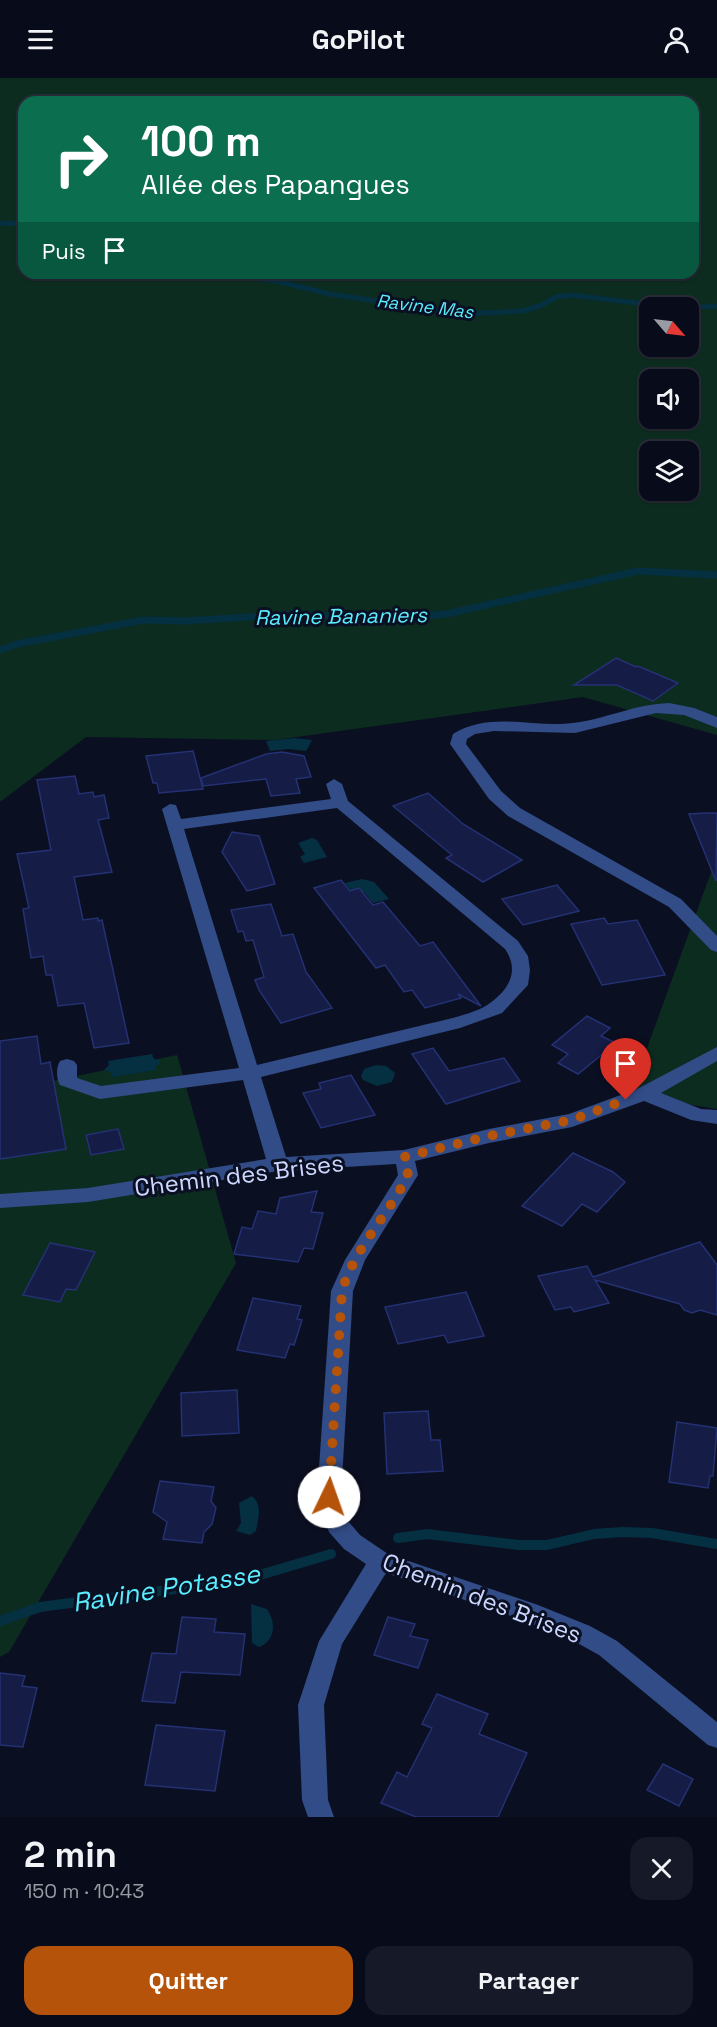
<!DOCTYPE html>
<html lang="fr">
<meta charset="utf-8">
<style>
:root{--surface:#080b1a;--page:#161927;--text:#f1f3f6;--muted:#989ba2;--line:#292b39;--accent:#b45309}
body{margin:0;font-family:"Space Grotesk",sans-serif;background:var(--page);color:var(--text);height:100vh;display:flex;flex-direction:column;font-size:22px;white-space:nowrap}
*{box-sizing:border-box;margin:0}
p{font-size:20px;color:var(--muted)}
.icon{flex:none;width:33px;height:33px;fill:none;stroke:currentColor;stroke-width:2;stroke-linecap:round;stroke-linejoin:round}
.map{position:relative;height:1739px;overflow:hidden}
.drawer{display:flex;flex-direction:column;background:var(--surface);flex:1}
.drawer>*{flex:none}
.banner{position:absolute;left:18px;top:18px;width:681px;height:183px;border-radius:18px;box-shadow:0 2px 4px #0004,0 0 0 2px var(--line);background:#0b6e4f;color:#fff;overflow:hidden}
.needle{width:39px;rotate:118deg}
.fabs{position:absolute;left:639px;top:219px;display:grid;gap:12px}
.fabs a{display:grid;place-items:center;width:60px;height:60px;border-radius:12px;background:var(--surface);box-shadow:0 2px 4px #0004,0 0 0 2px var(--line);font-size:30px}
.pin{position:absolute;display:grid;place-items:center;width:51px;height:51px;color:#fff;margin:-62px -26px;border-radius:50% 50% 50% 0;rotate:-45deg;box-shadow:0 0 6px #0007}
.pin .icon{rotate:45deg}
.me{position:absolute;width:66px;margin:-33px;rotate:3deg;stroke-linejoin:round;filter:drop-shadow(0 0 4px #0008)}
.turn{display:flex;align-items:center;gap:21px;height:126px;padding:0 24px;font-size:27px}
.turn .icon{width:78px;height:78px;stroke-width:2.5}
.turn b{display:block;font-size:42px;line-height:51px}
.then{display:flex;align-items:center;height:57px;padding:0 24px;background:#0003;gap:12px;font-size:22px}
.round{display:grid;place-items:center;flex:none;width:63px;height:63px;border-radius:18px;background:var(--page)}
.headline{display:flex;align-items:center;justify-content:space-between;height:102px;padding:0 24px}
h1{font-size:36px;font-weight:700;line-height:45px}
.primary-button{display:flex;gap:12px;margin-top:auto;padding:12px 24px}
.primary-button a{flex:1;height:69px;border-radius:18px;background:var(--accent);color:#fff;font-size:24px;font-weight:700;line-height:69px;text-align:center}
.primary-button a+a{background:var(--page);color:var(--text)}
header{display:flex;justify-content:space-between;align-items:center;height:78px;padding:0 24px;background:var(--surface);font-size:27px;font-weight:700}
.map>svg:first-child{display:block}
.green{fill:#0d2c20;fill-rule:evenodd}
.water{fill:#043042}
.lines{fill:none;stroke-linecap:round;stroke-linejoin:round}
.stream-far2{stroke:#043042;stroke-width:5}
.stream-far1{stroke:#043042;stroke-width:7}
.stream{stroke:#043042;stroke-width:10}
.building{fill:#151c45;stroke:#243173;stroke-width:1.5}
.minor{fill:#314c86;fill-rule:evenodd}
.route{stroke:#b45309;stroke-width:10;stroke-dasharray:0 18}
.labels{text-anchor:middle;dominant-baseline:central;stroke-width:6;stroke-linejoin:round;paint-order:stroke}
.far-water-label{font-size:18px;font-style:italic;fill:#5aedff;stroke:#0b0f22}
.water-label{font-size:21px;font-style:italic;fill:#5aedff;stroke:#0b0f22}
.near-street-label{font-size:24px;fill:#ccd8ff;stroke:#0b0f22}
.near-water-label{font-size:26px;font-style:italic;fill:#5aedff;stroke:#0b0f22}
</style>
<header><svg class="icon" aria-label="menu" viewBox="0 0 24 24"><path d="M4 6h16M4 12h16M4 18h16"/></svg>GoPilot<svg class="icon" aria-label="person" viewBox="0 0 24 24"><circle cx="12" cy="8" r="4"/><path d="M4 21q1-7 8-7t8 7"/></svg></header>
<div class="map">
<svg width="717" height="1739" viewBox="0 0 717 1739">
<rect width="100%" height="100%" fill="#0b0f22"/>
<g class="green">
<path d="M0,0H717V657L583,619L275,662L86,659L0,724ZM24,24H693V195H24ZM650,230H688V268H650ZM650,302H688V340H650ZM650,374H688V412H650Z"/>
<polygon points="717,778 717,1031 630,1017"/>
<polygon points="177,977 236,1185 9,1574 0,1579 0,1014"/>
</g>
<g class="water">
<polygon points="295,660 312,662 306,673 289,671 270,673 266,663"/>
<polygon points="312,760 317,762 327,779 304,785 300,779 305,776 298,765"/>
<polygon points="362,801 374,804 389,821 373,825 364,814 353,815 345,805"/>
<polygon points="152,976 154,981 160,982 160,986 155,988 156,992 112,999 111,994 104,992 109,987 108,983"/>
<polygon points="376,987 386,988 395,995 392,1004 377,1008 363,1002 361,998 364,991"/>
<path d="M252,1418C263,1428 258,1440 256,1453L250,1457L236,1453L241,1445L239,1425Z"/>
<path d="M251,1526L267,1531C276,1544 276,1562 259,1569L252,1565Z"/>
</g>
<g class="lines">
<g class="stream-far2">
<polyline points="0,145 24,146"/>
<polyline points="206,195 276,203 330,216 464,236 523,233 542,227 556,219 571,217 678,230"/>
<polyline points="688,230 717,228"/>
</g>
<polyline class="stream-far1" points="0,572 17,566 144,542 185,543 293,536 388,541 446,536 638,493 717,497"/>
<g class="stream">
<polyline points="398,1460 427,1456 519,1467 547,1467 594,1456 622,1454 652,1455 717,1466"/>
<polyline points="0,1543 40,1529 243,1502 331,1476"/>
</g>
</g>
<g class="building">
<polygon points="616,580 636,589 638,588 678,605 653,623 617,607 574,607"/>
<polygon points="193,673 203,711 159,715 157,705 153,705 146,678"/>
<polygon points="282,674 304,678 311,699 296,701 300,715 271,718 266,701 203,708 201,700 266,676"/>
<polygon points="75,698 79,716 93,714 94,719 104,717 109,740 98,742 112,794 74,799 83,842 98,840 98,843 102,842 129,965 94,970 84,925 58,928 52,897 46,897 43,878 31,880 23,831 29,830 17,776 51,772 37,702"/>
<polygon points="428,715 463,746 522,782 483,804 446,780 452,777 393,728"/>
<polygon points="706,735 717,735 716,803 689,736"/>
<polygon points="232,754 259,758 275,806 247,813 222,774"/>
<polygon points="341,802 350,813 359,810 373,827 383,824 420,868 433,864 481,928 458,916 461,920 425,930 412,912 404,914 385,887 376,890 314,810"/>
<polygon points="557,807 579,833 523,847 502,821"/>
<polygon points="271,826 282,858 293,856 306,894 332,930 281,945 259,912 255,902 264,899 253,862 246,863 243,853 238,854 231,832"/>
<polygon points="604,840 608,846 637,842 665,897 602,907 571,846"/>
<polygon points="587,938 610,950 601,958 616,965 578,996 558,985 568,976 552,967"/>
<polygon points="37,958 41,986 50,984 66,1071 0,1081 0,963"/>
<polygon points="433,970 449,993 504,980 520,1003 446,1026 412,976"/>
<polygon points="351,997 375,1037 321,1050 303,1015 321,1011 319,1005"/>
<polygon points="118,1051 124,1071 91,1077 86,1057"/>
<polygon points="573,1075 613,1094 625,1104 597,1134 582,1126 562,1148 522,1128"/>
<polygon points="317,1113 311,1134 323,1135 313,1171 304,1170 298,1184 234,1176 242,1149 252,1151 258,1133 276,1136 280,1120"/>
<polygon points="700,1164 717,1187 717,1237 700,1232 692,1235 684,1232 680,1226 595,1202 609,1225 574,1234 571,1229 555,1232 538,1198 587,1188 593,1199"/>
<polygon points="50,1165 95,1174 76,1212 66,1211 60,1224 23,1217"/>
<polygon points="466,1214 484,1258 448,1265 444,1257 398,1266 385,1229"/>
<polygon points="253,1220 301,1228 297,1241 302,1242 294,1267 290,1266 285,1280 237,1272"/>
<polygon points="237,1312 239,1355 182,1358 181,1315"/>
<polygon points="428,1333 431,1362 440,1362 443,1393 387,1396 384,1335"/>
<polygon points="677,1344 717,1350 713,1398 710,1398 708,1410 669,1404"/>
<polygon points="160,1403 214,1409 211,1423 216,1430 212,1446 204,1454 202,1465 163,1461 167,1444 153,1434"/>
<polygon points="182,1539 216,1541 214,1554 245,1556 240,1597 181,1594 175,1625 142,1623 152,1575 176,1576"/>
<polygon points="388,1539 415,1546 410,1558 428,1562 418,1590 374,1577"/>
<polygon points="0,1595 25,1598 22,1608 37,1610 23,1669 0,1667"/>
<polygon points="437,1616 488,1636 479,1656 527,1675 498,1739 416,1739 381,1725 397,1694 407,1699 432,1650 422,1646"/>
<polygon points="156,1647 225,1653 215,1713 145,1707"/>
<polygon points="663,1686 693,1701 679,1728 647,1712"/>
</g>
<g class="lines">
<g class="minor">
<path d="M669,625L694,630L717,639V650L684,637L656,635L575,655L494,653L475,656L467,661L466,666L501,713L520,730L681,821L717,858V874L711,872L669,829L508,738L489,721L450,666L453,656C487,635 524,647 561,646C598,645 632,626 669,625Z"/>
<path d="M334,701L342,706L348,723L518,863L528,878L530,892L528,907L502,935L460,950L261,999L286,1079L404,1072L489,1051L569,1036L637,1011L717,969V983L661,1015L701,1031L717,1032V1046L691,1042L644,1023L572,1049L489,1065L415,1083L418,1097L365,1182L353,1213L341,1419L348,1443L360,1457L388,1476L538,1527L590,1548L617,1563L717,1644V1670L708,1667L599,1577L572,1562L520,1541L386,1495L342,1566L324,1627L328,1722L334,1739H308L302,1722L298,1627L319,1563L366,1486L344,1471L329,1454L317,1419L331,1213L345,1182L398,1097L396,1086L278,1093L88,1124L0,1130V1116L88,1110L266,1081L243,1002L100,1021L60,1007C56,1001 56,989 60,983L67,981L74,983L77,987V1000L101,1008L239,990L162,731L170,726L176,727L181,741L331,721L326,706ZM337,730L505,871C520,893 509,911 490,925C475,937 434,944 415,949C362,962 310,974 257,987L184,751Z"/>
</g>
</g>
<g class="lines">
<path class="route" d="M329,1419L342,1213C355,1169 388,1138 408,1097L404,1079L489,1058L572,1042L626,1022"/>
</g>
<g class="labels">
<g class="far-water-label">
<text transform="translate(425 228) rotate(7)">Ravine Mas</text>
</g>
<g class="water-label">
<text transform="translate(341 538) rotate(-1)">Ravine Bananiers</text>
</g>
<g class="near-street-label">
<text transform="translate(239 1097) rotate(-7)">Chemin des Brises</text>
<text transform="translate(482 1520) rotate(21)">Chemin des Brises</text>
</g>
<g class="near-water-label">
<text transform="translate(166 1510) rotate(-9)">Ravine Potasse</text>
</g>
</g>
</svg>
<div class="fabs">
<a><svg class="needle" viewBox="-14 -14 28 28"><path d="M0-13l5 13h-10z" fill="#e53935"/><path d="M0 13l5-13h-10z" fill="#989ba2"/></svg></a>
<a><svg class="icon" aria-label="sound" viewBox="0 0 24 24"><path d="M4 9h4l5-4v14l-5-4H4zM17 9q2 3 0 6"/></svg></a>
<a><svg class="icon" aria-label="layers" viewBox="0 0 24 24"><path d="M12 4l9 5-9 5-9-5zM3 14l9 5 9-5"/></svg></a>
</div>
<div class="pin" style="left:626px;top:1022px;background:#d93025"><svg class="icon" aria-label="arrive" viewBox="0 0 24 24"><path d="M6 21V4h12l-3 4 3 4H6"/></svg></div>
<svg class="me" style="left:329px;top:1419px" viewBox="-20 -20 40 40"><circle r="19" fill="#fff"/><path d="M0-13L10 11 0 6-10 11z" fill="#b45309"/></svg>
<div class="banner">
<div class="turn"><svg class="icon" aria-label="right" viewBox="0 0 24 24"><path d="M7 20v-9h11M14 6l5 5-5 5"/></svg><div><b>100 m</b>Allée des Papangues</div></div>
<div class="then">Puis<svg class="icon" aria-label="arrive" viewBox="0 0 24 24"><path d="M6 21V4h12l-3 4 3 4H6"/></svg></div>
</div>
</div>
<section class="drawer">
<div class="headline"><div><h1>2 min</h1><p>150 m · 10:43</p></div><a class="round"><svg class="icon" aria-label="close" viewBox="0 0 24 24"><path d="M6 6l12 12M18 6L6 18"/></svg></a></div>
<div class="primary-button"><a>Quitter</a><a>Partager</a></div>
</section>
